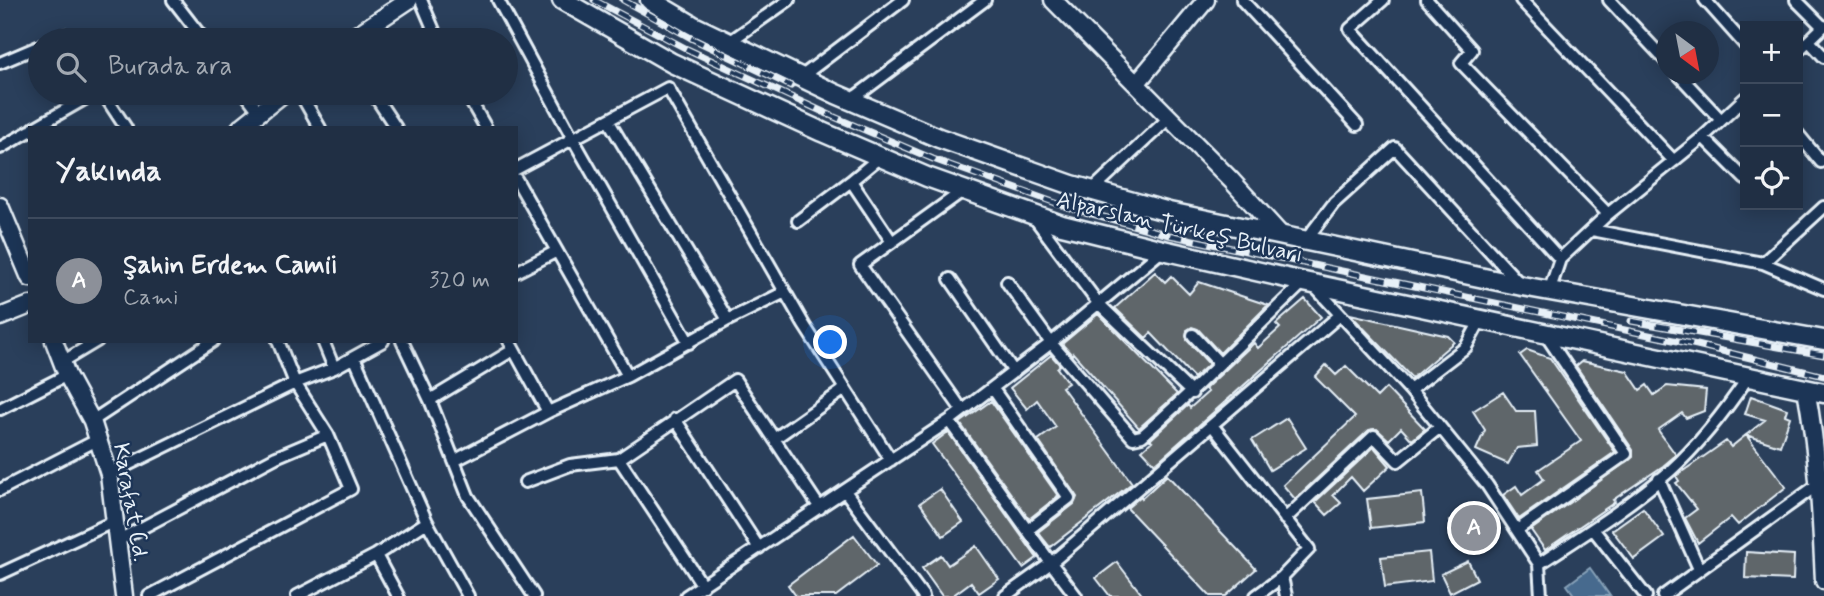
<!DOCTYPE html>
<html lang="tr">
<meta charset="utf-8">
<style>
body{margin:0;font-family:Mynerve,sans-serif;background:#2d3b4f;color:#f1f3f6}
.controls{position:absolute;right:21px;top:21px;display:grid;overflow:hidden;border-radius:0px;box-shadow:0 4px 18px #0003}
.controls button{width:63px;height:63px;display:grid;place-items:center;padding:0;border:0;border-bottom:2px solid #3d4a5d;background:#202f44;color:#f1f3f6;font:35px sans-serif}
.compass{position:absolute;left:1656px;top:21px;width:63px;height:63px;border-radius:50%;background:#202f44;box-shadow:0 4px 18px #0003;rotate:148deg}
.you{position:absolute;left:831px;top:343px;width:24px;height:24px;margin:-18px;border:5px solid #fff;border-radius:50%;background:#1a73e8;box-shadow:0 0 0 10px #1a73e833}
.badge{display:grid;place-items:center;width:46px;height:46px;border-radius:50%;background:#8c9099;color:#fff;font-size:23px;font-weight:700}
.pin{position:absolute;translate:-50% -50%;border:4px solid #fff;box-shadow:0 2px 7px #0006}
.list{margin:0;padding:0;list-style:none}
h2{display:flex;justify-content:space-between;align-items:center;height:91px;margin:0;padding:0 28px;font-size:30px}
h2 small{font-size:23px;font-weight:400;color:#a2a9b2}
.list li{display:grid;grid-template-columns:46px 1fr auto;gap:21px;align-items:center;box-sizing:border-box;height:126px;padding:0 28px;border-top:2px solid #3d4a5d}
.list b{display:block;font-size:26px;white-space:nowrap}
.list p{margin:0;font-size:23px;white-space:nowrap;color:#a2a9b2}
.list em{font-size:23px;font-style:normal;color:#a2a9b2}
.icon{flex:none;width:38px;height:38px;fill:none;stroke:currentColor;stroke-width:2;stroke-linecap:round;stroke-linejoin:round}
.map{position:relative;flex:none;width:1824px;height:596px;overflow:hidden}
.search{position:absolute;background:#202f44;box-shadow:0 4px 18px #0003;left:28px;top:28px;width:490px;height:77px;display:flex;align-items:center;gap:18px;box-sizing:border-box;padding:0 24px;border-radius:38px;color:#a2a9b2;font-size:26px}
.panel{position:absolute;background:#202f44;box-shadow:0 4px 18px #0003;left:28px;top:126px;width:490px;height:217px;border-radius:0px}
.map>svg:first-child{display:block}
.water{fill:#466b8e;stroke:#87a1b8;stroke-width:2}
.building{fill:#5e666b;stroke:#e8f1f8;stroke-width:2}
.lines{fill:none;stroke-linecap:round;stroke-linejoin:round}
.street-casing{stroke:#e8f1f8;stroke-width:16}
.secondary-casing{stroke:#e8f1f8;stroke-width:21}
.primary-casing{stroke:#e8f1f8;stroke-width:23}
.street{stroke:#1d3557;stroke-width:10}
.secondary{stroke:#1d3557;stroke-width:16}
.primary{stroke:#1d3557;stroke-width:18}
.rail-casing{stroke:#e8f1f8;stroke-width:7}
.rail{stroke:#1d3557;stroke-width:4.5;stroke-dasharray:13;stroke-linecap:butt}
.labels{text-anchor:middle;stroke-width:5;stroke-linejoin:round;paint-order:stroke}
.street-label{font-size:23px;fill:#e8f1f8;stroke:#1d3557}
</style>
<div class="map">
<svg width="1824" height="596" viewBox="0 0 1824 596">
<rect width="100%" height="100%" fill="#2a3f5b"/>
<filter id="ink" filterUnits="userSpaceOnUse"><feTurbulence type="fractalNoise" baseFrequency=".0143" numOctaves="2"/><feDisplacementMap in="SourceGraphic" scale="14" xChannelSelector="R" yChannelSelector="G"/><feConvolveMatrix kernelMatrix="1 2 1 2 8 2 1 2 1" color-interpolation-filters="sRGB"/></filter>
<g filter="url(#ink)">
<!-- water -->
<path class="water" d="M1590,568L1610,596H1575L1567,585Z"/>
<!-- building -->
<path class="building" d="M1155,272L1165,282L1171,276L1189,294L1199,282L1268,305L1220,353L1198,329L1192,327L1187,330V340L1209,364L1194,378L1151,333L1146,338L1115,308Z
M1305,299L1321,317L1155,464L1142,450L1152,441L1150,440L1188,405L1190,408L1208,392L1205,389L1254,343L1258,348L1280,328L1276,324Z
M1098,314L1177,394L1139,428L1073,353L1072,355L1062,344Z
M1350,314L1448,336L1454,342L1412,378Z
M1527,350L1550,358L1615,452L1519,519L1503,495L1516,486L1522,495L1544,479L1538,470L1581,441L1520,355Z
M1051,355L1060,365L1057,368L1068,383L1062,387L1132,483L1050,547L1038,532L1074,504L1077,497L1038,440L1056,427L1037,400L1027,409L1010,388Z
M1582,361L1627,371L1640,390L1647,385L1654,395L1667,386L1706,390L1704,411L1686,418L1682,413L1658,430L1676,455L1663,466L1613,500L1615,502L1545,550L1531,530L1633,457V450L1576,366Z
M1326,365L1336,375L1346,366L1377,397L1386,388L1425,429L1412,440L1401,428L1389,440L1377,429L1369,430L1295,499L1283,485L1355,417L1315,377Z
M1503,392L1516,411H1535L1537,446L1517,448L1508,464L1476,450L1485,430L1473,411Z
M1751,396L1787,409L1785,415L1790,417L1780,446L1746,435L1765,420L1745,414Z
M991,401L1058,496L1029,519L960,423Z
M1287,418L1306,448L1270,470L1252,440Z
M948,432L1037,558L1023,568L932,444Z
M1746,435L1786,487L1738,525L1731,517L1698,543L1685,518L1697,509L1676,483L1679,481L1676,476L1726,441L1731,447Z
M1374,447L1390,466L1363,491L1351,477L1333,495L1341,503L1327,515L1315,502Z
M1167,475L1256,569L1226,596H1210L1127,508L1141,496L1142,498Z
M940,489L963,522L943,536L920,503Z
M1422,493L1425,522L1371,528L1367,499Z
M1475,504L1498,536L1473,553L1450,521Z
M1643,508L1664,537L1634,559L1612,530Z
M854,535L877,565L836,596H796L788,585Z
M976,546L999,579L979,593L971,582L952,596H942L922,568L941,555L948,565Z
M1429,552L1432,581L1385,587L1381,557Z
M1746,552L1794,555L1793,580L1745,578Z
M1468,561L1477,579L1450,593L1441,574Z
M1117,562L1143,596H1110L1096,578Z"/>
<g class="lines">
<defs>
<path id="street" d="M173,0L204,40
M421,0L438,40
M498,0L573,139L689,343
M1242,0L1357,125
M1383,0L1350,29L1560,259
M1427,0L1472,50L1461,63L1608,214
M1521,0L1674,161
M1609,0L1666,61
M1705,0L1745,45
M1796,0L1823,27
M54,40L66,35L70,40
M1809,41L1824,57
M729,42L789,0
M1798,51L1824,26
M0,63L40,46
M1678,74L1721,120
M801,77L903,0
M103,93L126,128
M245,93L260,113
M300,93L320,128
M373,93L396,128
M466,93L486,128
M851,100L985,0
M608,120L728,320
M34,128L95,93
M1798,134L1821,162
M1703,137L1745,179
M0,148L30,131
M880,157L851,181L892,242
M516,169L668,88L804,325L891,460
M516,179L628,376
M1091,191L1169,118
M1033,216L1098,303L1192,393
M798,221L851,181
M1592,230L1763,263L1824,289
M1305,241L1334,203L1395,148L1520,284
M1763,263L1824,207
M516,272L557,251
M950,279L1014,372
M1007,282L1051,343L1133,438L1142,436C1199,387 1250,333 1304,282
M1314,286L1410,390L1487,485L1539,564L1541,596
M1549,292L1560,259L1608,214L1703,137L1745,98
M1193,335L1219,363
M323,341L334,368
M402,341L430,400L468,496L534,596
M509,341L548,412
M354,357L427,522L468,596
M62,362L97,341
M993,389L1069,498L1029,529
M1410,390L1466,347L1481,319
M430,400L513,350
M0,409L67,375
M962,410L860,265L964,190
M675,419L759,548
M92,421L213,341
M949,421L1051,563L1340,315
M1212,425L1309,549L1282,577L1256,596
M774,439L845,389
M619,459L703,586
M454,461L548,412L628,376L728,320L785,292
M109,474L295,383L334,368L383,341
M1659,479L1699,569
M525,482L570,465L619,459L735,380L820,508
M0,490L99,439
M845,491L923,596
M1285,519L1374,436L1398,461L1440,427
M1593,529L1646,596
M1517,530L1626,454L1545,334
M117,541L276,457L328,435
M376,555L398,596
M1539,564C1583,535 1630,506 1670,471C1701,443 1726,410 1749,376
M0,574L115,521
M1282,577L1286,596
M149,596L351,489L328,435L295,383L278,341
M297,596L376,555L427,522
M686,596L949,421L1051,343L1163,250
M1005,596L1051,563L1076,596
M1663,596L1820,483"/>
<path id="secondary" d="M1053,0L1232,181L1281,235
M349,40L409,0
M1136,84L1206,0
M240,128L284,93
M0,206L30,278
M0,317L30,305
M54,341L67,375L92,421L109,474L124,596
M1806,389C1818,453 1821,516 1824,581"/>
<path id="primary" d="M562,0L672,63L822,132L927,177L1062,225L1163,250L1304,282L1824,393
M650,0L692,25L836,94L939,138L1072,185L1169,212L1522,286L1824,340"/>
</defs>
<!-- street casing -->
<use href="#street" class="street-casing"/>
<!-- secondary casing -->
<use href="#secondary" class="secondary-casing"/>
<!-- primary casing -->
<use href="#primary" class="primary-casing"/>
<!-- street -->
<use href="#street" class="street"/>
<!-- secondary -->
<use href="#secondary" class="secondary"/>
<!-- primary -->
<use href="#primary" class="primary"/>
<defs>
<path id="rail" d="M594,0L687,49L832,116L933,159L1067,207L1169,235L1697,345L1824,376
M623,0L691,38L791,86
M1631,321L1824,355"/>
</defs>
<!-- rail casing -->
<use href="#rail" class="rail-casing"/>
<!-- rail -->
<use href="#rail" class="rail"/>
</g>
</g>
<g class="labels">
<!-- street labels -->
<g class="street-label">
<text transform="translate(1180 226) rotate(13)" y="8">Alparslan Türkeş Bulvarı</text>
<text transform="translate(132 502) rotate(80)" y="8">Karafat Cd.</text>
</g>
</g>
</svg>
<div class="controls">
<button>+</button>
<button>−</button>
<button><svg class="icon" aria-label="locate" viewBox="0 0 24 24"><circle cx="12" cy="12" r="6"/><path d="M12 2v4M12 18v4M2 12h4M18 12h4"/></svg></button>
</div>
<svg class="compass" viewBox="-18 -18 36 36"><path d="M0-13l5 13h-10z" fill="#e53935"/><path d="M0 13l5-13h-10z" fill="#a2a9b2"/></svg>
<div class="you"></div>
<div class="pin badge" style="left:1474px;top:528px">A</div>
<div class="search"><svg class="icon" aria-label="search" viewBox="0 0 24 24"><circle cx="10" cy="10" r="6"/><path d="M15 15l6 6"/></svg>Burada ara</div>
<section class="panel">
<h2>Yakında<small></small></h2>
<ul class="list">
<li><span class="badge">A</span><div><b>Şahin Erdem Camii</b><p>Cami</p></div><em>320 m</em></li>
</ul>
</section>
</div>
